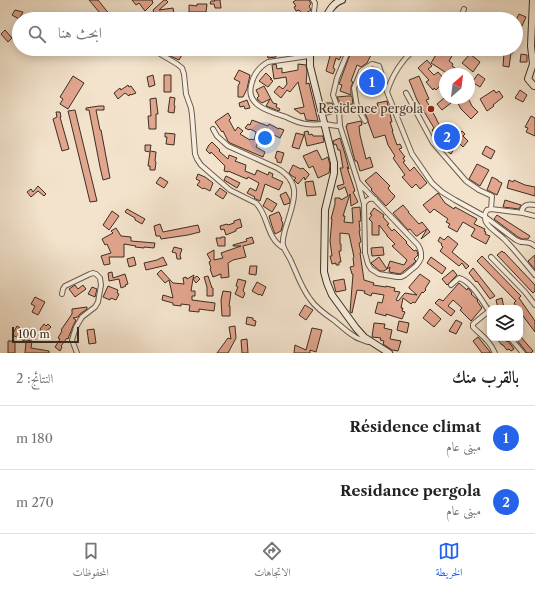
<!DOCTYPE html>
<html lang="ar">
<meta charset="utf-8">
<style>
body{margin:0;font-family:"Libre Caslon Text",Amiri,serif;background:#f6f6f6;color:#222;direction:rtl}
.controls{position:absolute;right:12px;bottom:12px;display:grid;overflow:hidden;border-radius:8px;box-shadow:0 2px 10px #0003}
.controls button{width:36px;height:36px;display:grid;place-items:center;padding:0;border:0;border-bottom:1px solid #e0e0e0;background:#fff;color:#222;font:20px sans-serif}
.compass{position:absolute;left:439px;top:68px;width:36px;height:36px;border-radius:50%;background:#fff;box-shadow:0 2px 10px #0003;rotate:28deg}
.scale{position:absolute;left:12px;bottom:10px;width:67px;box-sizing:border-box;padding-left:4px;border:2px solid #3c2f20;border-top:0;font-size:11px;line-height:14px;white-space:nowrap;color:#3c2f20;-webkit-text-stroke:3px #f7edde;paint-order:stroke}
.you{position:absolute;left:265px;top:138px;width:14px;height:14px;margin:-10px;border:3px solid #fff;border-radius:50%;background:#1a73e8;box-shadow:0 0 0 6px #1a73e833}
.badge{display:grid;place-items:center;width:26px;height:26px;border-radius:50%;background:#2563eb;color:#fff;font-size:13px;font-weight:700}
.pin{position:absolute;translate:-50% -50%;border:2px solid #fff;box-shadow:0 1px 4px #0006}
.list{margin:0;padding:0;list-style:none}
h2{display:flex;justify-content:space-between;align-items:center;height:52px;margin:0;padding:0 16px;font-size:17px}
h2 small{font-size:13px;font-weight:400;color:#767676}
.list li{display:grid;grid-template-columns:26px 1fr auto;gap:12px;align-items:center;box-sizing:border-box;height:64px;padding:0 16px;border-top:1px solid #e0e0e0}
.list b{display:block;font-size:15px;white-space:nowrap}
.list p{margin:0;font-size:13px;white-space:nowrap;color:#767676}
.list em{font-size:13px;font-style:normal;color:#767676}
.icon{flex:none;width:22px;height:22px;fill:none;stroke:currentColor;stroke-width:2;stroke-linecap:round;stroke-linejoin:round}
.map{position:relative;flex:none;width:535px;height:353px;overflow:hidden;direction:ltr}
.search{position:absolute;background:#fff;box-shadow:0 2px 10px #0003;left:12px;right:12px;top:12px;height:44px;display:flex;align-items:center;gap:10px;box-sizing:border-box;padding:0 14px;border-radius:22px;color:#767676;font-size:15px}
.sheet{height:180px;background:#fff}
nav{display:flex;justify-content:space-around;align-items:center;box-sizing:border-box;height:56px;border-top:1px solid #e0e0e0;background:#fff;font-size:11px;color:#767676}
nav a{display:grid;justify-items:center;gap:2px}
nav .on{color:#2563eb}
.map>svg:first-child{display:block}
.building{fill:#e2a58e;stroke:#3c2f20}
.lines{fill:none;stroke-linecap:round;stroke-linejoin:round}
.minor-casing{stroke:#6a5c4b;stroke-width:6}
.secondary-casing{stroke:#3c2f20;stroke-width:8}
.minor{stroke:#f7edde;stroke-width:4}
.secondary{stroke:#f7edde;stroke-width:6}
.poi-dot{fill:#8f2418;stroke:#f7edde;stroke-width:1.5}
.labels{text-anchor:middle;stroke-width:3;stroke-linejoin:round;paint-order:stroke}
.poi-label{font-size:12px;fill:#3c2f20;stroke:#f7edde;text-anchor:end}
</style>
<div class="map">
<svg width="535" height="353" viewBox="0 0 535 353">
<rect width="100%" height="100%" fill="#f3e3cc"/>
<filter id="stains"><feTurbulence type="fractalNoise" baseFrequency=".005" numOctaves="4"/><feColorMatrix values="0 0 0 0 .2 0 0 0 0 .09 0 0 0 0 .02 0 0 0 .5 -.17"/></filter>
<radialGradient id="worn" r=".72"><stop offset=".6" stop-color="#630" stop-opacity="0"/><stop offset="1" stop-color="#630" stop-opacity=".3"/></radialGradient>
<!-- building -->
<path class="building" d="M89,0H98L110,15L105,19Z
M132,0H152L153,3L145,11L139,3L136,5Z
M164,0H166L168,2L159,10L173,8L174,13H168L167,19H153L154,13L153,10Z
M214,0H220L221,8H215L214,4H210L211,1H215Z
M296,0H309L311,4L309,6L311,10L303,15L299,10L296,11L294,7L296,6L293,2Z
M197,4H207L206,12H189V5L197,6Z
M15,10L23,12L19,19L12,15Z
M519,14L526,17L522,26L516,23V20Z
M5,30L12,38L8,42L1,34Z
M174,49H176L183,53L179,60L170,56Z
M266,49H274L276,57L268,58Z
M327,49H345L339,60L336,58L333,68L335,69L333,74L326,71L330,56L325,52Z
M354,49H369L367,52L371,55L367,63L361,67L357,65L351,81L353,82L351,87V95L340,91L342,85L339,84L349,57Z
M446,49H456L449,61L453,64L452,66L464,74H448L431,63L437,53L442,56Z
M493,49H513V53H511L509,67L503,66L504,53L493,51Z
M470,54L480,62L473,72L462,63Z
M521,54L527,55V62H520Z
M427,60L432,66L428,69L434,75L438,72L445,80V81L436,90L434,88L433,90L426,82L429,80L418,68Z
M276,64L277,69L282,68V73L298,70V64L306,65L307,71L306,84L309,83L318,121L306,120L304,113L301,114L294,109L304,107L298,82L290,92L287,90L281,98L274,92L279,86L283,89L287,84L286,77L274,79L272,65Z
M373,68L376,69L379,79L380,87H375V90L367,91V88H363V82H370L368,71Z
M239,70L250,75L247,89L243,97H238V86L240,82L234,79Z
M266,73L272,79H270L273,81L268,87L259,81Z
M478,74L485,79L480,87L472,82Z
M153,75L155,85L149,87L147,77Z
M164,75H171V92H164Z
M73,76L84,83L68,109L60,104L63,99L60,97Z
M419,76L429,99L426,100L437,120V121L444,131L446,130L453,140L462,131L465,134L463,136L468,141L463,147L458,142L451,154L443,148H444L432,130L434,128L417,100L409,80Z
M128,85L129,87L131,86L136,93L131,95L130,94L129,96L125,93L118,99L114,93L120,88L121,90Z
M264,86L273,103L277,104L276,107L280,109L279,111L266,106L270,99L262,103L258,100L257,98L259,96L256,90Z
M494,90L496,93L499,91L503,97L493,105L494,106L487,111L480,99Z
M520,90L527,95L523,102L515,98Z
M348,96H352L353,104L341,105L337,97Z
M170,97L175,98L174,105L175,106L174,113L168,112Z
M156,98L158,114H156V129H149L148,116H151L150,99Z
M444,98H447L451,103L442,110L437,104Z
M455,98H468L472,106L478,112L471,119L461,109Z
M247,100L250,108L245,109L244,106L240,107L239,103Z
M387,101L392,122H390L393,131H392L397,145L400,144L402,148L399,149L405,157L403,158L405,161L403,162L410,171L414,167L427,183L420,189L416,184L412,188L402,177L405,175L393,158L395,156L388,145L385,135L374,138L368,122V120L364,111L378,107L377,103Z
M325,103H332L333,106H332V114L327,115Z
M99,106H104V110H96L100,130H101L110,178L103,180L100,167L89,110H86V108Z
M75,110L97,201L90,202L68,111Z
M56,112H60L61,117H60L69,149L62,151L53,119L57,117Z
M228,113L231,118L229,120L235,131L238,127L243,131L240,134L250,140L251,139L254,140L256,132L250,129L249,130L245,128L248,124L250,125L252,120L268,126L269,124L279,129V128L284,130L280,138L270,133L268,137L263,135L261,139L260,138L256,147L265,152L263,157L230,143L227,140V139L223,131L222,132L215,122Z
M531,116L535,118V136L526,132L528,128L525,127Z
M361,121L362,125L359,126L360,135L366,159L370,157L373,167L360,171L357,161H355L346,126H347V124Z
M308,131L309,135L312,134L313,136H323L324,142L307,146L304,132Z
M165,133L175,134L174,145L166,144L167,137H165Z
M296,133L304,135L299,149L292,147Z
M340,138L345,154L349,169L347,167L355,191L353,192L358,202L351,206L350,194L343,216H345L344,222L353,223L352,208L360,207L361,221H359L360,231H359L361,242L359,243L361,253H360L364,280L374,283L373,285L386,287V286L395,288L394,291L400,292L396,300L398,301L405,293L417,295L409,288V287L420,274L430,281L425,289L426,290L423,293L422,292L415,303L413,302L411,304L403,298L401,308H403L402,311L405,312L402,319L386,314V316L375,313L378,302L382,303L384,295L372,293L371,296L364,293L365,291L357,290L352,313L350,312L353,274H352L350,267L354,266L353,258L354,257L349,234L340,233V244H341V251H339L341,262H339V265H336V263L332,264L330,256H332L330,241L332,219H331L335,204V198H340L341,200L348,196L345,187L339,190L337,186L344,184L340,168H343L340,150H338L336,144L334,145L333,141Z
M212,142L220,150L219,151L228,159L229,155L237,158L235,161L246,165L245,171L255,175L257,170L268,175L269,172L273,174L272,177L283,182L279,190L265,184L260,201L254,198L255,197L247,193L250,188L256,191L259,183L248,177L247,179L228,171V172L224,171L225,166L211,152L210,154L206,150L208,147V146Z
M145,145H151L150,151L156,152L155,161L156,162L155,170H150V166H148L150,152L145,151Z
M486,146L495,151L491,159L482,154Z
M317,150L322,160L328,157L330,165L329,173L318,178L313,166L309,168L303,156Z
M277,151L284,153L281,163L277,162V159L275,158Z
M477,164L489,170L480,186L469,179Z
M293,165L301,169L303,168L309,174V175L305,180L304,177L298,184L294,180L296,178L292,176L289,173Z
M376,172L390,186L388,188L390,191L395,196L393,199L386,206L371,190L372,189L365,181Z
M198,174L205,177L213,183L210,191L204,188L203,189L197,185L200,181L196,179Z
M226,176L240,183L237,188L224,180Z
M160,177L168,182L164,188L156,183Z
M492,177L498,180V181L502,183L497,195L487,190Z
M509,180L513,182L514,180L516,181L525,185L535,187V196L507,188Z
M313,181L316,195L307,196L305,182Z
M38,186L46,194L44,196L38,191L31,197L27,192L31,189L33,192Z
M220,188L227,193L223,199L215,194Z
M286,192L290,200V203L284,205L280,195Z
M438,193L445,203L454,209L455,207L477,219L474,224L485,229L484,231L486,232L485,234L490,236L486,244L471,236L475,229L463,222L457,232L448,227L450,224L446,222L448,219L434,209L430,213L423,205Z
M267,198L277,204L272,212L263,206Z
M505,200L521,205L519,209L503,207Z
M403,205L409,212H408L419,224L422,222L430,232L421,239L427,229L417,236H416L410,229L408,230L393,213Z
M374,208L384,215L383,217L389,224L387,225L392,231L394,229L407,242L406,243L414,251L416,250L417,251L418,255L414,259L416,261L413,264L400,274L389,272L390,267L384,271H380L374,266L371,263L379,257L387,269L390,261L404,265L407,260L392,246L395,244L387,236V235L379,225V235H372V222L369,219L372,215L370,214Z
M127,209L145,219L142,224L135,220V218L125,212Z
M112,211L119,216L109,230L103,225Z
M278,212H279L282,219H281L283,224L281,231L275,234L272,226L269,216Z
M497,215L530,236L528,239H522L518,237L494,219Z
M240,219L242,227L236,229V231L226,235L224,229L221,230L220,226L227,224L228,225L234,223V221Z
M160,224L163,232L198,225L200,232L188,235L161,239L160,236H156L154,226Z
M116,228L121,236L131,237V241L155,243L154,248L144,247V248L135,247L136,246L124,244V257H109L110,264L104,265L101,256L111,253L107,244L105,245L102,239L113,233L111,231Z
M448,236L458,244L452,252L469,266L466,269L462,263L459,266L440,251L443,247L441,245L442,244L438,241L440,237L444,240Z
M221,237H225V246H218L216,238H221Z
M252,237L254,243L243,246L246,257L233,260L228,263L229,277L221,278V274L213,277L210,269L211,268L209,262L211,261L207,254L214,250V260L223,258L221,253L241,246H233V245L247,241L246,239Z
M174,247L182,249L180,255L181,259H177L176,253L172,252Z
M383,247L384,255L372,256L371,248Z
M502,251L504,253V252L535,285V291L533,293L497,255Z
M535,255V270L528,261Z
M482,256L521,296L519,298L535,321V332L520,312V308H517L514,303L516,301L477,261Z
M134,257L136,265L129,267L127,259Z
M163,257L167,265L146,270L144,263L157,260Z
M431,257L446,268L442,274L427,263Z
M250,266H257L256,275L249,274Z
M473,268L495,296L490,299L477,281L476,282L469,273Z
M161,270L173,283L184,284L183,278L186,277L187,279L194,275L193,279L197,276L200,279L196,283L193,279L191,291H195V296H192V300L215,303L214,311L199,309V312L189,311L190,305L181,304V306L173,305V303L162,300L163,295L173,298L169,280L165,283L157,274Z
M453,270L457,275L447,285L442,279Z
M112,272L113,278L125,274L128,284L125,285L126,286L121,288L119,279L109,281L108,273Z
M208,276L212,288H213V296H207V287L204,277Z
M238,279L246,281L243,291L245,293L243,298L235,294L238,287L236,286Z
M344,279L346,290L336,292L333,281Z
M257,282L266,287L262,296L260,294L259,295L252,291Z
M459,283L467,290L468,288L469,289L472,293L471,294L478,300L477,301L482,308L471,321L460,310L462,308L453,300L448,306L455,311L451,316L435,303L439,299L443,301Z
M75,285L78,289L83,285L86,289L75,297L69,289Z
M108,286L118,290L117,293L119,294L116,300L111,298L110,300L103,297Z
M92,287L97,289L95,297L88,294Z
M223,291L231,292L229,306H230V316H222L221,300Z
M35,297L45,302L38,315L32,312L35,306L31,304Z
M502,298L504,308H498L496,300Z
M305,305L313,310L306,320L299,315Z
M87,307V309L80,314L78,317L73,318L76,320L73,326L69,336L68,339L67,338L61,346L62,347L60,351L55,347L60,339L58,338L62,331L61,330L72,314V309Z
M430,309L441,319L434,327L423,318Z
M247,317L253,318V320L256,321L255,326L246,324Z
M456,320L462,323L456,334L449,331Z
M399,321L409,323L407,333L397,330Z
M374,323L385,324L384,328L392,330L390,339L401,341L398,351L392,350L383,344L384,341L380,340L381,338L372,337Z
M44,324L46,326L48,324L51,327L43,334L40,329Z
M17,326L23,330L19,338L12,335Z
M235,326L236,338L228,353H217L228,338L231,339L229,327Z
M312,328L322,330L316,352L310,350V353H294L295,345L297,346L306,350Z
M94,329L96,343L89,344L87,330Z
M478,337L491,353H482L473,341Z
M521,337L533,351L531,353H527L517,340Z
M496,338H504L507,342L508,341L514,349L511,351L509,349L507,350L503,345H502Z
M21,339L32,341L31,348L49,351V353H25L26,342Z
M247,339L248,353H242L241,340Z
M8,341H15V353H8Z"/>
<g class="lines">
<defs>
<path id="minor" d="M313,0L315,3L313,19
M460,19L464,9
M152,49L177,64L182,68L184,74L186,94L191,108L192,115L195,154L197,159L201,165L209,172L230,190L256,203C269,216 266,239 284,248
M309,56L268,62C259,67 253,75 251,86C246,106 271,112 286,117C292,120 299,123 306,124C312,125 319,124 325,124C330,125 335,126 340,126L358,182L364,204L365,253L368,264L371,269L379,274L397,277H401L405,275L416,266L419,262L421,258V253L420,249L418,245L358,182
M387,92C392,76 402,60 415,49
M406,93L433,143L466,181L479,190L492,196L491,209
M365,121L357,107L354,88L361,71L372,64L379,66L387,92L412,154L432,183L442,192L455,200L484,216L516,240C524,245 527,239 535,246
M340,126L339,111L333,95L337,78L349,49
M213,129L217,136L228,146L277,168C305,184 292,205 285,230C284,234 282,240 283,245C284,250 289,256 291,261C297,274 301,287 310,299C316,308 326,315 335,321C341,326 347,332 354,336C358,339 363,340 368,342
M364,204C367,199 369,198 375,199
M535,205C529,204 524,204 522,210L523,213L535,216
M523,213L491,209L487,210C484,214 484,217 486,222C489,228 499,234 504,239C515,250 525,263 535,275
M491,257L525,292L535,305
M451,285L459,278C471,281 482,301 489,311L473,324V327C483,337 489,340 495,353
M62,294L63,289L65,286L90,274L93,273L96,274L100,278L101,285L98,302L95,307L82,317L76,327L72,340L77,353
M510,338L523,353"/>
<path id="secondary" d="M533,0L531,46L533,64L528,79L534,86H535
M325,19C329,11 333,3 342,0
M310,49V66L334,163V173L325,210L324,272L327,283L332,295L356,328L364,337L389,353"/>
</defs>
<!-- minor casing -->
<use href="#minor" class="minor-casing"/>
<!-- secondary casing -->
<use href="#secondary" class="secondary-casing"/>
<!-- minor -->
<use href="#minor" class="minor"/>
<!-- secondary -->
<use href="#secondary" class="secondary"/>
</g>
<!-- markers -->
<circle class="poi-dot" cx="431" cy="109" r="4"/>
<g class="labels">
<!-- poi labels -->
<g class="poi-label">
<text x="423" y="113">Residence pergola</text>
</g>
</g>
<rect width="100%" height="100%" filter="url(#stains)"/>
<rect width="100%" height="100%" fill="url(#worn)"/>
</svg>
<div class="controls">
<button><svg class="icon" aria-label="layers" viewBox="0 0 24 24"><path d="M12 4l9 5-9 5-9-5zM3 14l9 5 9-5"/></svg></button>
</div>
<svg class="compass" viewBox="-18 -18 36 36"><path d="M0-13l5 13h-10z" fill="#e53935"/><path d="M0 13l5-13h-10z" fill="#767676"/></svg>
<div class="scale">100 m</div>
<div class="you"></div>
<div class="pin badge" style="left:372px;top:82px">1</div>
<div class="pin badge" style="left:447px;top:137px">2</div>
<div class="search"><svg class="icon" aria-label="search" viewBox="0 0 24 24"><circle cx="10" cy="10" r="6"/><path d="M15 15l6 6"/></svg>ابحث هنا</div>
</div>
<section class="sheet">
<h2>بالقرب منك<small>النتائج: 2</small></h2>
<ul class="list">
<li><span class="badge">1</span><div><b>Résidence climat</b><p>مبنى عام</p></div><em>180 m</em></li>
<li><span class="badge">2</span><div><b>Residance pergola</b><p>مبنى عام</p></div><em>270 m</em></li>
</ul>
</section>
<nav>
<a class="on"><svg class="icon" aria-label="map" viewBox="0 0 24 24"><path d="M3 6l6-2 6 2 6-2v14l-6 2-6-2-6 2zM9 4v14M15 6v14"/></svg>الخريطة</a>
<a><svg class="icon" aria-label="directions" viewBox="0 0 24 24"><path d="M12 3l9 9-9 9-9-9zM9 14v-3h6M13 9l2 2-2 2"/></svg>الاتجاهات</a>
<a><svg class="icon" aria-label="saved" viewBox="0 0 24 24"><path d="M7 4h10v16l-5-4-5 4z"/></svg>المحفوظات</a>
</nav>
